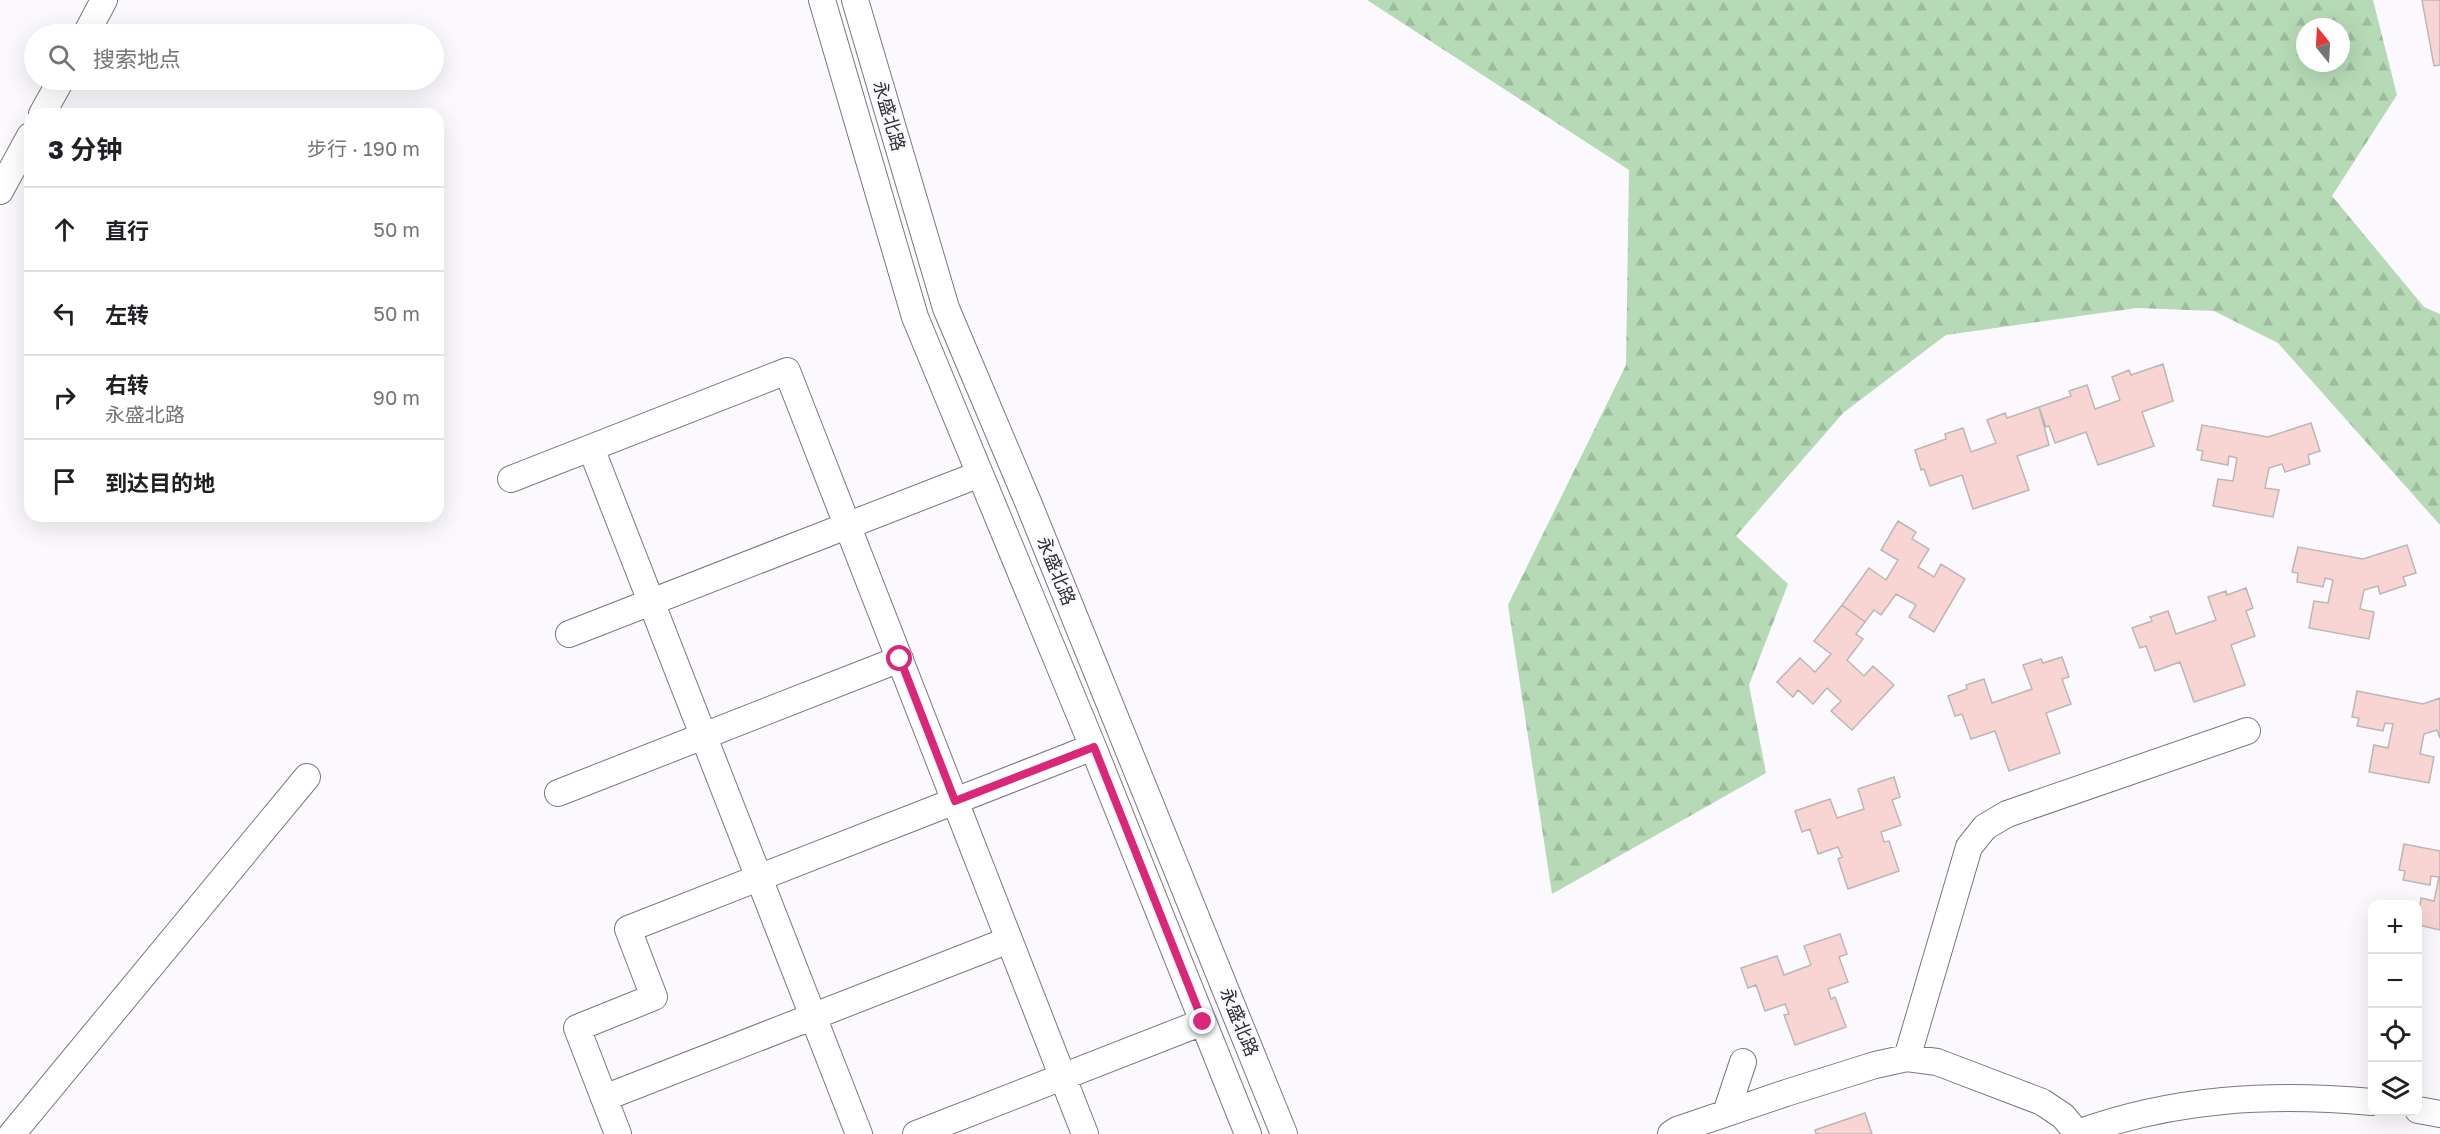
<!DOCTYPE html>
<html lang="zh">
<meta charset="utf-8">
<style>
body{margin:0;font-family:"Golos Text","Noto Sans SC",sans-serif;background:#f2f2f2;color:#202124}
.controls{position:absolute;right:18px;bottom:18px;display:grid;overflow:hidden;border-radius:12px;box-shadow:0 6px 24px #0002}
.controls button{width:54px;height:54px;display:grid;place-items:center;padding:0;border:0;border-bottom:2px solid #e0e0e0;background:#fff;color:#202124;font:30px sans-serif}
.compass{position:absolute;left:2296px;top:18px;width:54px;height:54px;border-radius:50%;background:#fff;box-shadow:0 6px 24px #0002;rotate:342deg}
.stop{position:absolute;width:18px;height:18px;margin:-14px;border:4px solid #db2777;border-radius:50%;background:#fff}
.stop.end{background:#db2777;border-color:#fff;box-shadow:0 2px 6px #0008}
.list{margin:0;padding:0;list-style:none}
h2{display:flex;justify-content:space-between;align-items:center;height:78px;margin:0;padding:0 24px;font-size:26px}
h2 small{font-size:20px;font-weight:400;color:#757577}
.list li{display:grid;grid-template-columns:39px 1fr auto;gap:18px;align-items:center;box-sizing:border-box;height:84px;padding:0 24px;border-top:2px solid #e0e0e0}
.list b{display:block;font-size:22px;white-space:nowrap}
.list p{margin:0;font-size:20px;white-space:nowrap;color:#757577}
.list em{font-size:20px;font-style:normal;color:#757577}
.icon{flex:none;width:33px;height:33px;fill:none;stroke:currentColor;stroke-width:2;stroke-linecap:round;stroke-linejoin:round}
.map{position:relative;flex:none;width:2440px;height:1134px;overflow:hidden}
.search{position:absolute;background:#fff;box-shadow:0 6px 24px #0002;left:24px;top:24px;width:420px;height:66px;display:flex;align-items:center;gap:15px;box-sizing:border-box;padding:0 21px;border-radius:33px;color:#757577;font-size:22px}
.panel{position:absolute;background:#fff;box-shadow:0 6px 24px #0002;left:24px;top:108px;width:420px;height:414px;border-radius:18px}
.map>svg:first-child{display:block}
.forest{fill:url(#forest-firs);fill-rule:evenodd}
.building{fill:#f8d5d2;stroke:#bcb6b6;stroke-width:1.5}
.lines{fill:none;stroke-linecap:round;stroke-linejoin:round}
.minor-casing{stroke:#7a787c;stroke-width:28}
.minor{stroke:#fff;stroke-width:26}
.route{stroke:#db2777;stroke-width:8}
.labels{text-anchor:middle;stroke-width:5;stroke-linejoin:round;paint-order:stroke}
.street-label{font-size:18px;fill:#2d2c2e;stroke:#fcf9fe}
</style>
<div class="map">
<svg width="2440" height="1134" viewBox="0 0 2440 1134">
<defs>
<pattern id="forest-firs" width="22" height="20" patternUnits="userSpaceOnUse" patternTransform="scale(1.5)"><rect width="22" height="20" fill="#b6dab6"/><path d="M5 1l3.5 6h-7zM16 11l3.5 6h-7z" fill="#9dbb9d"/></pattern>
</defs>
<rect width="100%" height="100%" fill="#fcf9fe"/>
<!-- forest -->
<path class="forest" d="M1367,0H2373L2397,95L2332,196L2424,307L2440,314V525L2278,343L2214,311L2137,308L1946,335L1843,413L1736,536L1788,584L1749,685L1766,773L1552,894L1508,605L1626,365L1629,170ZM2305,27H2341V63H2305Z"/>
<!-- building -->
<path class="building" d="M2422,0H2440V65L2434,66Z
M2163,364L2173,401L2142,412L2154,446L2098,465L2086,432L2055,443L2049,426L2046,427L2039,407L2071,396L2069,391L2087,385L2095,409L2120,400L2112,377L2129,370L2131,375Z
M2039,407L2049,445L2017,456L2029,490L1973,509L1962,475L1930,486L1924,469L1921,470L1915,450L1946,439L1945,434L1963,428L1971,452L1996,443L1987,420L2005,413L2007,418Z
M2311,423L2320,451L2308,455L2310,464L2285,472L2282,464L2269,468L2265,488L2279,490L2273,517L2213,506L2218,479L2233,481L2237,458L2229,456L2228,465L2201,460L2203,451L2197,450L2202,425L2268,437Z
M1898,521L1916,532L1912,539L1929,549L1918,567L1934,577L1941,564L1965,579L1934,632L1909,617L1916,605L1896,594L1881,615L1874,610L1865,622L1842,605L1869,568L1886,580L1898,560L1881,550Z
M2407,545L2416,573L2403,577L2406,585L2380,594L2378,586L2364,590L2360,609L2374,612L2369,639L2309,628L2314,601L2328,603L2333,580L2325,578L2323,587L2297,582L2298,573L2292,572L2298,547L2363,559Z
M2246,588L2253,608L2246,611L2255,636L2231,645L2245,685L2194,702L2180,662L2155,671L2146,646L2140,648L2132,628L2152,621L2150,617L2168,611L2176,634L2216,620L2208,597L2226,591L2227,595Z
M1842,605L1865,622L1856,634L1863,639L1847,660L1864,676L1873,666L1894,685L1852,730L1831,711L1841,701L1827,688L1813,704L1798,690L1793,697L1777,682L1800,658L1815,672L1831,654L1814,641Z
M2062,657L2069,677L2062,679L2071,704L2046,713L2060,753L2009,771L1995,731L1971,739L1962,714L1955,716L1948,696L1967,689L1966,685L1984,679L1992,703L2032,689L2023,665L2041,659L2043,663Z
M2357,691L2423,704L2440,698V738L2437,730L2424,734L2420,754L2434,757L2429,783L2369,772L2374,745L2388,748L2393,724L2385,723L2383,731L2357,726L2359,718L2352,717Z
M1894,777L1900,797L1892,800L1901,825L1881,832L1884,842L1889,841L1899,871L1848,889L1838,859L1842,857L1838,847L1818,854L1810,829L1802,832L1795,811L1830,799L1837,818L1864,809L1858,789Z
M2404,844L2440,851V930L2418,925L2421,898L2434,901L2439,877L2431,876L2430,885L2403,880L2405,871L2399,870Z
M1840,934L1847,954L1839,957L1848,982L1828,989L1831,999L1835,997L1846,1027L1795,1045L1784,1015L1789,1014L1785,1004L1765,1011L1756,985L1748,988L1741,968L1777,956L1784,975L1811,965L1804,946Z
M1865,1113L1872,1134H1816L1815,1130Z"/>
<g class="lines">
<defs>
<path id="minor" d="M822,0L915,317L1093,747L1248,1134
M855,0L946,308L1028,502L1284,1134
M86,34L104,0
M42,114L61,80
M0,191L30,136
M591,448L859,1134
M511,479L787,371L1085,1134
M569,634L980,474
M558,793L900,659
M1907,1058L1969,847L1985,827L2007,814L2247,731
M604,1098L1009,940
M2418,1110L2440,1114
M1726,1113L1743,1062
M2078,1133C2174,1098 2271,1093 2372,1102
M12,1134L307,777
M618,1134L577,1028L654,997L628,929L1093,747
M916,1134L1203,1022
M1671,1134L1677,1130L1786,1093L1875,1065L1907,1058L1937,1062L2042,1102L2063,1116L2078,1134"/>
</defs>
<!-- minor casing -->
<use href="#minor" class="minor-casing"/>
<!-- minor -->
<use href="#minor" class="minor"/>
</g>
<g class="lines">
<!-- route -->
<path class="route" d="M900,659L955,801L1094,747L1203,1022"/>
</g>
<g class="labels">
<!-- street labels -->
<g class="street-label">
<text transform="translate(889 116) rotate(74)" y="6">永盛北路</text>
<text transform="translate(1056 571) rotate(68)" y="6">永盛北路</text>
<text transform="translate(1239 1022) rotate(68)" y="6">永盛北路</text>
</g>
</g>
</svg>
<div class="controls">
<button>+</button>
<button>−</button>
<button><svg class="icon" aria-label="locate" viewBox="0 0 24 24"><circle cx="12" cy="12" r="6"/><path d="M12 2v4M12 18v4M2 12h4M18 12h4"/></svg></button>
<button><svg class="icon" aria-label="layers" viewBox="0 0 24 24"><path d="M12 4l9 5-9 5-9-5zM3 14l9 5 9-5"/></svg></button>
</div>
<svg class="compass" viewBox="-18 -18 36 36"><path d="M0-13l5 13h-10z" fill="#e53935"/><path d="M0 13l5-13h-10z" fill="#757577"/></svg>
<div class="stop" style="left:900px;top:659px"></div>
<div class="stop end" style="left:1203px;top:1022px"></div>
<div class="search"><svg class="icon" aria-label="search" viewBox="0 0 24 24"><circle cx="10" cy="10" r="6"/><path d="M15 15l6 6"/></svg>搜索地点</div>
<section class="panel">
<h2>3 分钟<small>步行 · 190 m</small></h2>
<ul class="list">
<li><svg class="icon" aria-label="ahead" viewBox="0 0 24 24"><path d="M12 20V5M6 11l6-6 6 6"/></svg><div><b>直行</b></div><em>50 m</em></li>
<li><svg class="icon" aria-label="left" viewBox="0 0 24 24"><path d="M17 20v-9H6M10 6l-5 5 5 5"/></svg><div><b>左转</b></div><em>50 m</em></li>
<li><svg class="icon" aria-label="right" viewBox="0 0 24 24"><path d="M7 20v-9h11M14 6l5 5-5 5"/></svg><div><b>右转</b><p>永盛北路</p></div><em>90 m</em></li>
<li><svg class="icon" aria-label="arrive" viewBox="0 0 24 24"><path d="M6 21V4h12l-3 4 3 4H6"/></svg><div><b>到达目的地</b></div></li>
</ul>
</section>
</div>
